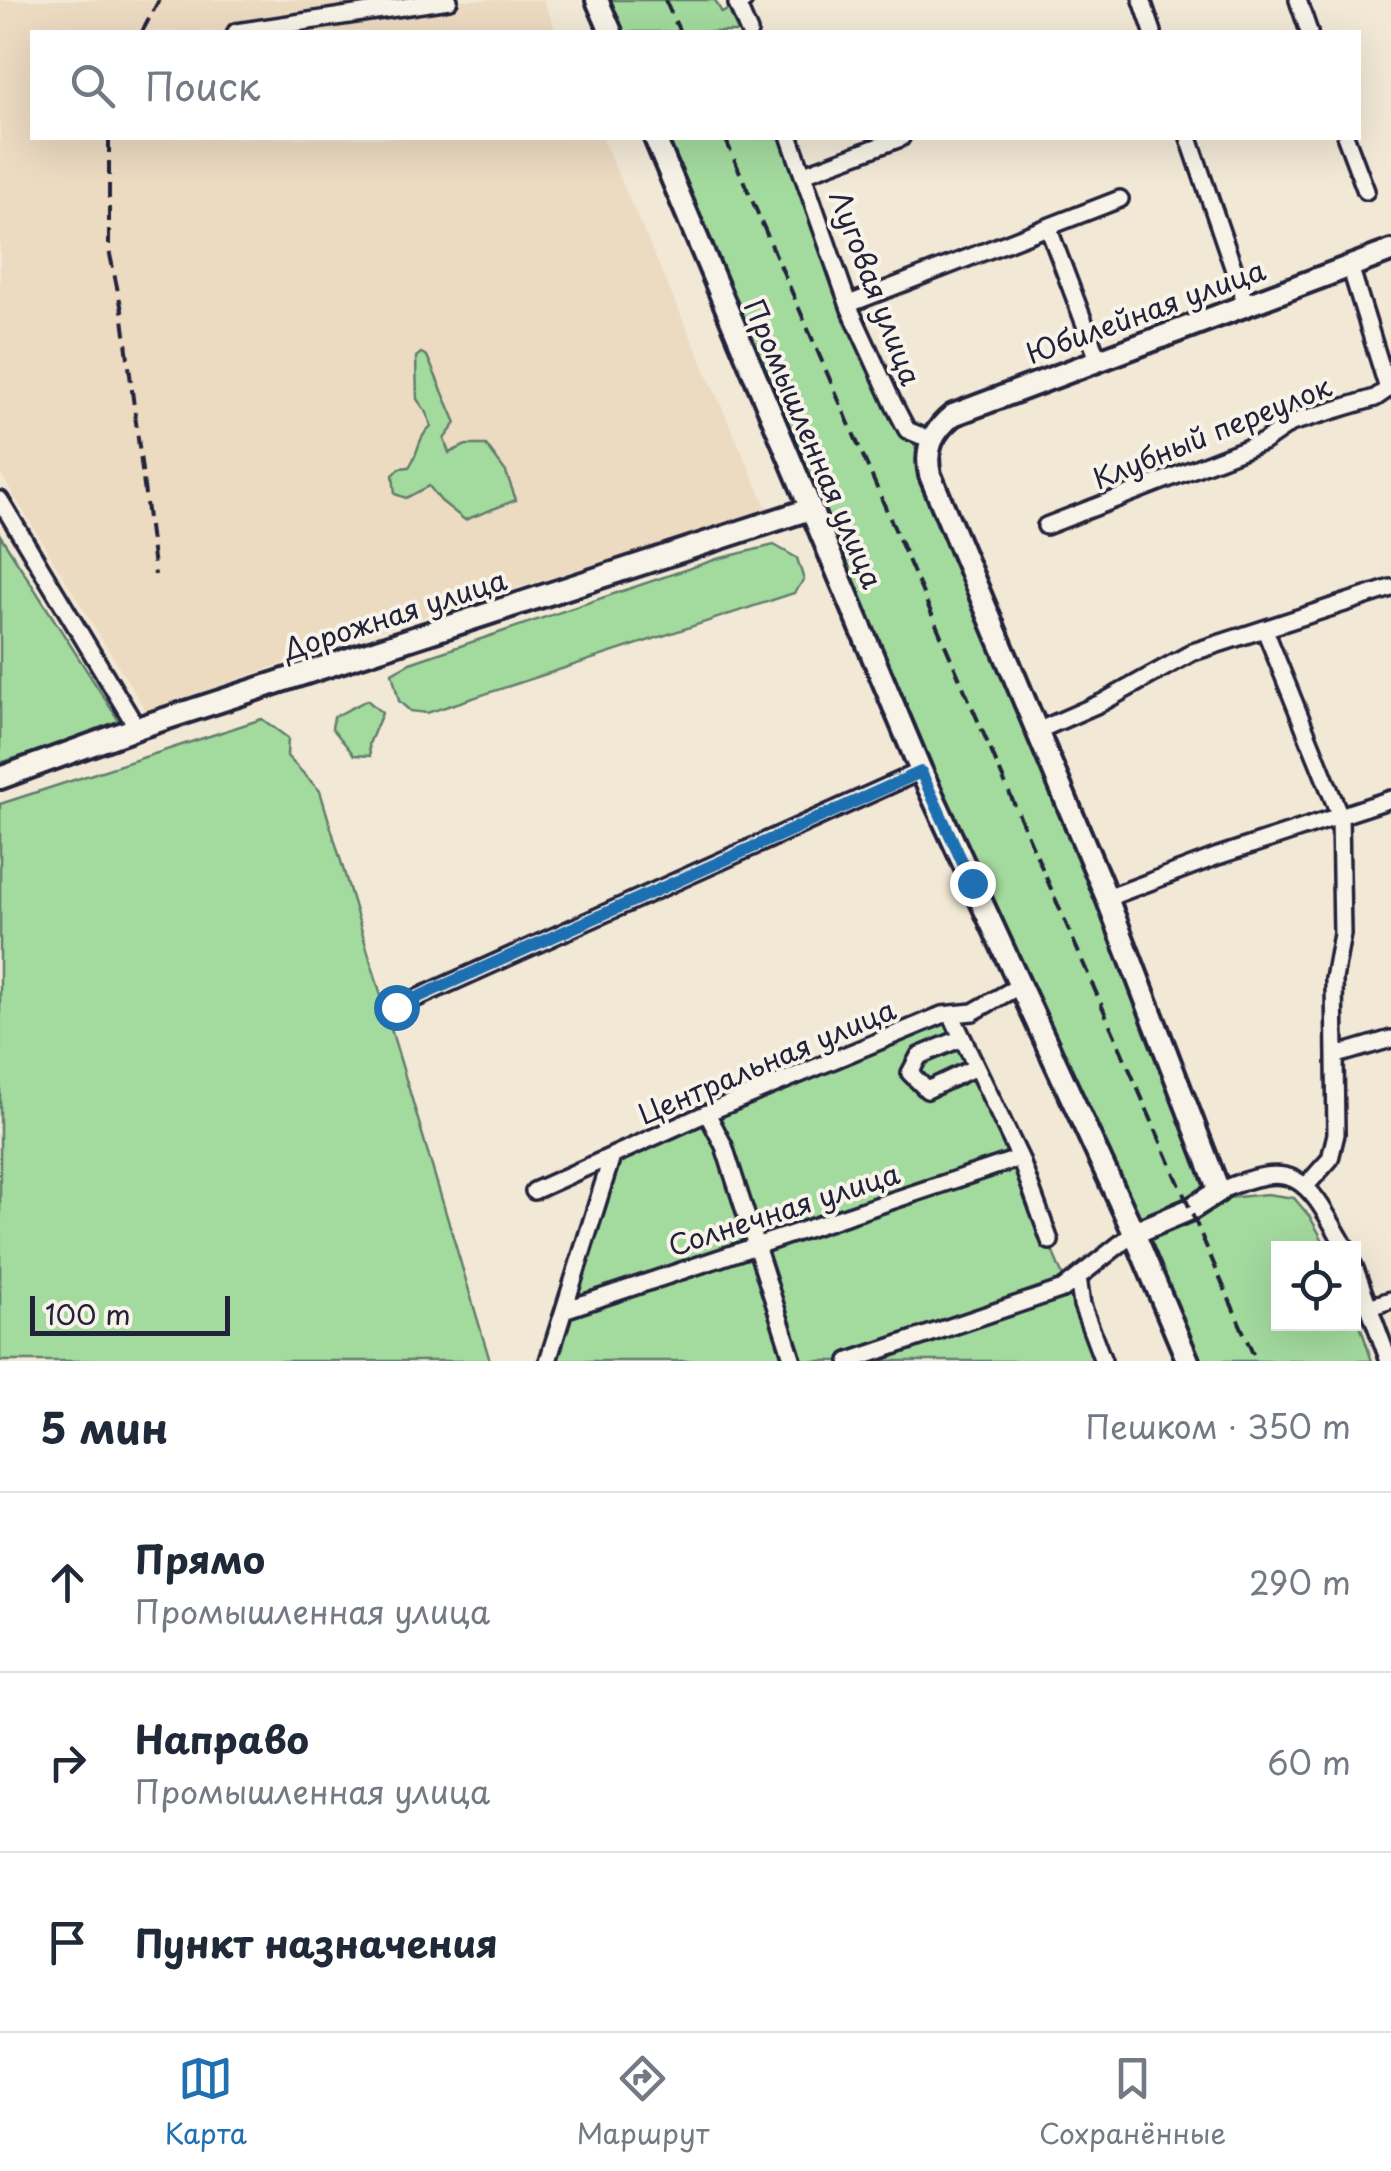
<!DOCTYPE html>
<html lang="ru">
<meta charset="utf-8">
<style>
body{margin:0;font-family:"Playpen Sans",sans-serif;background:#f2f2f3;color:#1f2937}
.controls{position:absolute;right:30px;bottom:30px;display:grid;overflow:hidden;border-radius:0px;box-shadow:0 10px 40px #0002}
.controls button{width:90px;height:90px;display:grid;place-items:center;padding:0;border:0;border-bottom:2px solid #e0e1e3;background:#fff;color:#1f2937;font:50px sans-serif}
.scale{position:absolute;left:30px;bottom:25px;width:200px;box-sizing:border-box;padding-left:10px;border:5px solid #22223b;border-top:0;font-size:28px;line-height:35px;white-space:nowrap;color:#22223b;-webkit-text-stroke:8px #f7f3e8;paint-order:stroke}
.stop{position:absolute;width:30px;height:30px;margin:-22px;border:8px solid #1f6fb2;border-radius:50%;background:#fff}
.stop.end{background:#1f6fb2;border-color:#fff;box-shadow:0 2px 10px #0008}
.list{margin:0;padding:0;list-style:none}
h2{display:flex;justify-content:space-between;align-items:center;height:130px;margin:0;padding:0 40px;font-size:42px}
h2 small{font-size:32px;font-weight:400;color:#747a83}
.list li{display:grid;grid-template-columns:65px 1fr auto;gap:30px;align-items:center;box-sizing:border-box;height:180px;padding:0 40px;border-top:2px solid #e0e1e3}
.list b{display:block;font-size:38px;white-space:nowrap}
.list p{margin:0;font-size:32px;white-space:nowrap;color:#747a83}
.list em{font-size:32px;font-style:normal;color:#747a83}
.icon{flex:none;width:55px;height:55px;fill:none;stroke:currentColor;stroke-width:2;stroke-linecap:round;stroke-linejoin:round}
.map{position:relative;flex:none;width:1391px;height:1361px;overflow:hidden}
.search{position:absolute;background:#fff;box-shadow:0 10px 40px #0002;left:30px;right:30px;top:30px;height:110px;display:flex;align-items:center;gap:25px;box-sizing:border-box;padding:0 35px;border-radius:0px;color:#747a83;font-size:38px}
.sheet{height:670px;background:#fff}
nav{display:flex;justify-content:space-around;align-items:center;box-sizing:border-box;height:140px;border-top:2px solid #e0e1e3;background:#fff;font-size:28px;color:#747a83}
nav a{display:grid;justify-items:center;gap:5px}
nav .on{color:#1f6fb2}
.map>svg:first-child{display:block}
.built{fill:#ecdac1}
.green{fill:#a3da9e;stroke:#627e6c;stroke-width:2.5}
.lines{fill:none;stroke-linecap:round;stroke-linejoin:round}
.minor-casing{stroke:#22223b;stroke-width:22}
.tertiary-casing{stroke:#22223b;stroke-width:28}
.minor{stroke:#f7f3e8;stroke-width:15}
.tertiary{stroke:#f7f3e8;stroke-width:20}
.rail{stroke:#22223b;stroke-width:4;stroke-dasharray:15 8;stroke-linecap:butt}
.route{stroke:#1f6fb2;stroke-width:12}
.labels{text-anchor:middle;stroke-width:8;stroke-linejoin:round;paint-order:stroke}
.street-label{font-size:28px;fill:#22223b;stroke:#f7f3e8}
</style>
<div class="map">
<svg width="1391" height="1361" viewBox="0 0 1391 1361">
<rect width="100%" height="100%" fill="#f2e8d6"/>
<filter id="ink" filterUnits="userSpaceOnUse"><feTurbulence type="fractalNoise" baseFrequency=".01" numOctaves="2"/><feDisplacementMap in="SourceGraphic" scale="20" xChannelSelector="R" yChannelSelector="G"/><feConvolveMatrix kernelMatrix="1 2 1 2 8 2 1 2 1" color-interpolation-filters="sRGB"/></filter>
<g filter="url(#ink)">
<!-- built -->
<path class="built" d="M0,0H543L557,32H32V138H602L768,511L376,631L146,711L0,473Z"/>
<!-- green -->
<path class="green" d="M603,0H715L722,13L732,7L742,32H617Z
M661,138H784L913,437L922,475L1106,915L1211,1189L1137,1225L858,612Z
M421,353L427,356L456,423L444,439L449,453L466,445H486L506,472L516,500L465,520L441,501L429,486L406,498L395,494L393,475L400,468L409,467C419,454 417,438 431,426L427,413L417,399L416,357Z
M0,535L121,724L0,763Z
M774,545L797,558L804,580L794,593L427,713L410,711L399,701L392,673L410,663L717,559Z
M367,700L382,713L369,744L370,756L354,755L332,728L334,717Z
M262,719L288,738L287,756L320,791L490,1361H0V804Z
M955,1016L1098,1361H550L614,1161Z
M1267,1194L1294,1198L1310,1217L1327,1248H1278V1324H1354V1307L1372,1361H1196L1142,1237L1228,1198Z"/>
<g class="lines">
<defs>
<path id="minor" d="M744,0L737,4L749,32
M1142,0L1153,32
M1298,0L1309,32
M236,32L449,0
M790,138L850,309L894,405L907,430L931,440
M1189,138L1246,305
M1346,138L1366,191
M804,174L901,138
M1048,227L1098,359
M849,304L1120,199
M0,500L137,728
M1046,526L1263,442L1291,423L1375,398L1388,389L1350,266
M1265,630L1340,816L1342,934L1334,979L1336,1134L1330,1159L1305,1187
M1037,731L1103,702L1193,652L1391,588
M1107,898L1218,856L1391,799
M397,1007L921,771
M951,1014L1020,1158L1050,1241
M962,1038L919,1056L910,1073L927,1090L976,1067
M1337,1055L1391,1039
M707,1113L724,1146L793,1361
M534,1191L716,1109L942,1015L973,1012L1019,986
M1219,1191C1299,1156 1307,1181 1346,1248
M1354,1266L1389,1361
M1078,1277L1082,1305L1103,1361
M1369,1307L1391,1300
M564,1310L1020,1158
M548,1361L612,1156
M849,1361L1063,1289L1134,1233"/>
<path id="tertiary" d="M597,0L611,32
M655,138L921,771L1134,1233L1188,1361
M0,778L137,728L810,509
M1134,1233L1191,1209L1219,1191L1107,898L930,475C924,449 933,431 953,415L1391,251"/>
</defs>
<!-- minor casing -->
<use href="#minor" class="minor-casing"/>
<!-- tertiary casing -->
<use href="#tertiary" class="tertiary-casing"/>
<!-- minor -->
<use href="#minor" class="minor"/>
<!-- tertiary -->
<use href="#tertiary" class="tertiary"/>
<!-- rail -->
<path class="rail" d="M665,0L680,32
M142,32L159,0
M109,138V250L122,310L155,575
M725,138L1256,1361"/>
</g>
</g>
<g class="lines" filter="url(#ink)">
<!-- route -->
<path class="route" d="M396,1007L921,772L972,883"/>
</g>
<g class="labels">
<!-- street labels -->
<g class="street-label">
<text transform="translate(875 288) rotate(69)" y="10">Луговая улица</text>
<text transform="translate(1146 312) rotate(-20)" y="10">Юбилейная улица</text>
<text transform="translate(1212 433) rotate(-22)" y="10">Клубный переулок</text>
<text transform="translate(813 444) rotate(67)" y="10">Промышленная улица</text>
<text transform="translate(395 615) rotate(-18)" y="10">Дорожная улица</text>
<text transform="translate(767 1062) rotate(-23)" y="10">Центральная улица</text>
<text transform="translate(784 1210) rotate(-18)" y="10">Солнечная улица</text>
</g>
</g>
</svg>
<div class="controls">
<button><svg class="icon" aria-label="locate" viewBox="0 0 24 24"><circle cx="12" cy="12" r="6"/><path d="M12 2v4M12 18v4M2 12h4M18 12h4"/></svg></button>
</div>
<div class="scale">100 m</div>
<div class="stop" style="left:396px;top:1007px"></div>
<div class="stop end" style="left:972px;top:883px"></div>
<div class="search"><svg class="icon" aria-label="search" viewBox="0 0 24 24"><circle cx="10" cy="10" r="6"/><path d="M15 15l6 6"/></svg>Поиск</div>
</div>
<section class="sheet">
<h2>5 мин<small>Пешком · 350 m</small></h2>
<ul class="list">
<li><svg class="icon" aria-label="ahead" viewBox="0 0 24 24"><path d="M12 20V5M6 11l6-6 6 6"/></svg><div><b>Прямо</b><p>Промышленная улица</p></div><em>290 m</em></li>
<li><svg class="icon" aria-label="right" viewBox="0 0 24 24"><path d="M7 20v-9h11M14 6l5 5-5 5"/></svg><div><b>Направо</b><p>Промышленная улица</p></div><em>60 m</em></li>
<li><svg class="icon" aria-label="arrive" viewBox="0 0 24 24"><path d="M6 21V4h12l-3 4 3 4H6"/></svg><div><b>Пункт назначения</b></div></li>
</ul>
</section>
<nav>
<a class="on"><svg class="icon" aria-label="map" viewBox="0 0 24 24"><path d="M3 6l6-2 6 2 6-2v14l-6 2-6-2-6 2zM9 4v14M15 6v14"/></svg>Карта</a>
<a><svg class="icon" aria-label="directions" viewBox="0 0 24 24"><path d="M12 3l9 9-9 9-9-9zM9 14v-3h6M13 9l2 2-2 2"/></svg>Маршрут</a>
<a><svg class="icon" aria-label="saved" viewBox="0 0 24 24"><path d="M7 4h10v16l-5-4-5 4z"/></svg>Сохранённые</a>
</nav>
